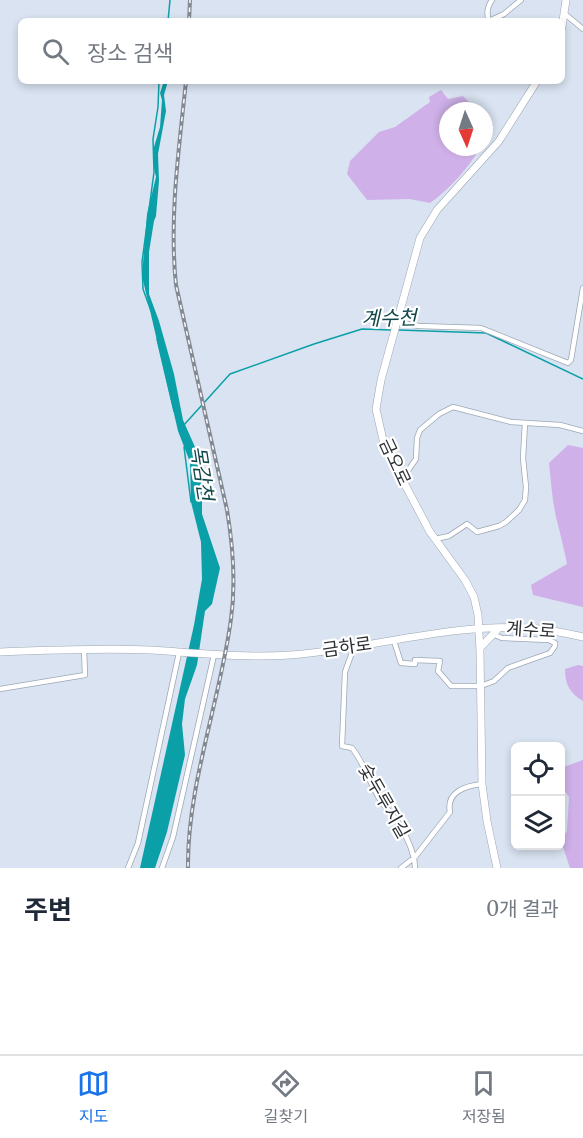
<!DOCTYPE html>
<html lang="ko">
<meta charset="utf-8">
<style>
body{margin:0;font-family:Merriweather,"Noto Sans KR",serif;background:#f6f6f7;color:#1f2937}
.controls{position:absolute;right:18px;bottom:18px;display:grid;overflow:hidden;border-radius:9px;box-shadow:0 3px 9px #0003}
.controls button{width:54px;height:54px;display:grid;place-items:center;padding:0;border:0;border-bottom:2px solid #e0e1e3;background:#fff;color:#1f2937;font:30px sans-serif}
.compass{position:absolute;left:439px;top:102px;width:54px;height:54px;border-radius:50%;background:#fff;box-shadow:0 3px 9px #0003;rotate:177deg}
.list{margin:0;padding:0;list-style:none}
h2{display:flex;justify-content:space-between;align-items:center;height:78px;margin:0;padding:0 24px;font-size:26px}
h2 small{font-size:20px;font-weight:400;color:#747a83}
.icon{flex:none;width:33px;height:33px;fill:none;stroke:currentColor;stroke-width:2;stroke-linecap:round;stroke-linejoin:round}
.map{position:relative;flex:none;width:583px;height:868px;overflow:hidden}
.search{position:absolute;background:#fff;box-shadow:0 3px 9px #0003;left:18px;right:18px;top:18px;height:66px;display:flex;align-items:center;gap:15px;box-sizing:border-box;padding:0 21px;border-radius:9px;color:#747a83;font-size:22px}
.sheet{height:186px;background:#fff}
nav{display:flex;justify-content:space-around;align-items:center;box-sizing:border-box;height:84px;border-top:2px solid #e0e1e3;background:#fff;font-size:16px;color:#747a83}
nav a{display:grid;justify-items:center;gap:3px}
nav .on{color:#1a73e8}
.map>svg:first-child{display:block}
.green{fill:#cfb0e8}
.water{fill:#0ba0a8}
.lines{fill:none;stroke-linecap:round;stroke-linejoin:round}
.stream{stroke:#0ba0a8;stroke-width:1.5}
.street-casing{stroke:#9da7b4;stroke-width:6}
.secondary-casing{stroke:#9da7b4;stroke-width:8}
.street{stroke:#fff;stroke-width:4.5}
.secondary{stroke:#fff;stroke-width:7}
.rail-casing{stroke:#838a94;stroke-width:4}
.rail{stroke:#fff;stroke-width:1.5;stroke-dasharray:4.5;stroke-linecap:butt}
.labels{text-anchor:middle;stroke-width:4.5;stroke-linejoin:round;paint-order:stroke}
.street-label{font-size:18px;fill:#2d3136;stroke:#fff}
.water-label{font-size:20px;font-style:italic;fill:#0f464a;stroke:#fff}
</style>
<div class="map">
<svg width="583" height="868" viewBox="0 0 583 868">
<rect width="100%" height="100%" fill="#d9e3f1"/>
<!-- green -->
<path class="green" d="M441,90L448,99L463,96L478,111H448V147H481C467,169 451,188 430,203L410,199L367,200L347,174L350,161L379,132L395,127L430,102L429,97Z
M568,445L583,448V607L533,595L531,585L567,564C564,548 560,533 556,517C552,499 551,481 549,463Z
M578,665L583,666V701C570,693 565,685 565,669Z
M583,760V868H570L561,841L567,831L569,797L561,786V768Z"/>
<!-- water -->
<path class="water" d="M164,81H168L164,95L166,111L158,154L159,181L156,216L154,221L149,252V294L159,321L174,374L183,420L195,447L202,488V514L220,568L212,604L205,611L197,665L185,699L182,724L185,755L167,832L155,868H140L194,625L202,579L201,542L191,502L190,462L178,431L142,276L147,214L156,177L154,168V147L160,127L162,100L160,93Z"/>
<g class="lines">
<!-- stream -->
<path class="stream" d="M168,21L170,0
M151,311L143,289L142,262L154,172L153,139L158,107L159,81
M399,330L486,333L583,379
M157,339L174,411
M183,426L230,374L314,344L362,329L391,330
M184,447L191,502"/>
<defs>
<path id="street" d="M565,14L583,29
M489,21L504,14L521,0
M489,21C486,13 487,7 492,0
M397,322L419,326L481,328L568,363L571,360L583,288
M402,479L416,459L417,438L420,430L439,414L453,407L511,422L560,425L583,431
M435,539L449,536L467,524L477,532L499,526L506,522L519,510L525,500L526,487L523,458L525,423
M394,641L401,663L415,664V660L440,661L438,671L451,686H481L494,681L508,668L550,653L555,646V643L549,640L502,638L492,634
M354,647L345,672L342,746L352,748C364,763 369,781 379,798C382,804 386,808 391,813C402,826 415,851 415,868
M0,689L85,675L84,649
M128,868L138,843L179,653
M162,868L173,837L214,655
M401,868L415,857L450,812C446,792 465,786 482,784"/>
<path id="secondary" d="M562,27L566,0
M480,648L499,628
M0,652C50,650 100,648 150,650C197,653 243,658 290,655C369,649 451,623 529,628C548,629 565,633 583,637
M497,868L487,821L482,784L480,651L478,615L474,597L465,580L430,532L402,479L383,440L376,409L381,380L420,238L437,210L499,141L537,81"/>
</defs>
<!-- street casing -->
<use href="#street" class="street-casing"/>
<!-- secondary casing -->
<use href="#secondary" class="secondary-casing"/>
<!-- street -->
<use href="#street" class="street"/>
<!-- secondary -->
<use href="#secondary" class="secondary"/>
<defs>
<path id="rail" d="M189,21L190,0
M186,81C179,149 169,217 176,285L227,510C233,546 236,583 231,619C220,701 187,786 188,868"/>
</defs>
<!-- rail casing -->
<use href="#rail" class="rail-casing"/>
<!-- rail -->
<use href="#rail" class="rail"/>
</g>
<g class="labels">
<!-- street labels -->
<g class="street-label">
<text transform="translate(395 462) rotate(65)" y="6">금오로</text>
<text transform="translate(531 630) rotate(4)" y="6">계수로</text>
<text transform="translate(347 647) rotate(-8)" y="6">금하로</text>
<text transform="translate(384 801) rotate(60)" y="6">숯두루지길</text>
</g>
<!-- water labels -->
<g class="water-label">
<text transform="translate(389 318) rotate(-1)" y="7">계수천</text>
<text transform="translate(202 473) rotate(81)" y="7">목감천</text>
</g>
</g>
</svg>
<div class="controls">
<button><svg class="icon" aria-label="locate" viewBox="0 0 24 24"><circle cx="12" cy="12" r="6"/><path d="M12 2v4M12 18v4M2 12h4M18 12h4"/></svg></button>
<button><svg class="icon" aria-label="layers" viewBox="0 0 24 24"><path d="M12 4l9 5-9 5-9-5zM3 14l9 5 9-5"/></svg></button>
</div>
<svg class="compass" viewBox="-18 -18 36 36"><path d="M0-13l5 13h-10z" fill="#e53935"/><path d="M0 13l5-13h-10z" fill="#747a83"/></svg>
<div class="search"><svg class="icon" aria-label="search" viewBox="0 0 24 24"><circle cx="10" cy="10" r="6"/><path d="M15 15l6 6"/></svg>장소 검색</div>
</div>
<section class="sheet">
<h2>주변<small>0개 결과</small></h2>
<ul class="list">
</ul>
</section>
<nav>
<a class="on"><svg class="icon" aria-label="map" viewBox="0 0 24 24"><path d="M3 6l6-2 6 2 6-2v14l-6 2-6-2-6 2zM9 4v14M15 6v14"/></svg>지도</a>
<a><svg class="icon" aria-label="directions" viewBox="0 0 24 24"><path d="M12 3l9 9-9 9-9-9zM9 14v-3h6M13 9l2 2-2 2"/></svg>길찾기</a>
<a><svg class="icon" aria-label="saved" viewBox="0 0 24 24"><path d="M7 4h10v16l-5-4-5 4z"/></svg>저장됨</a>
</nav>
